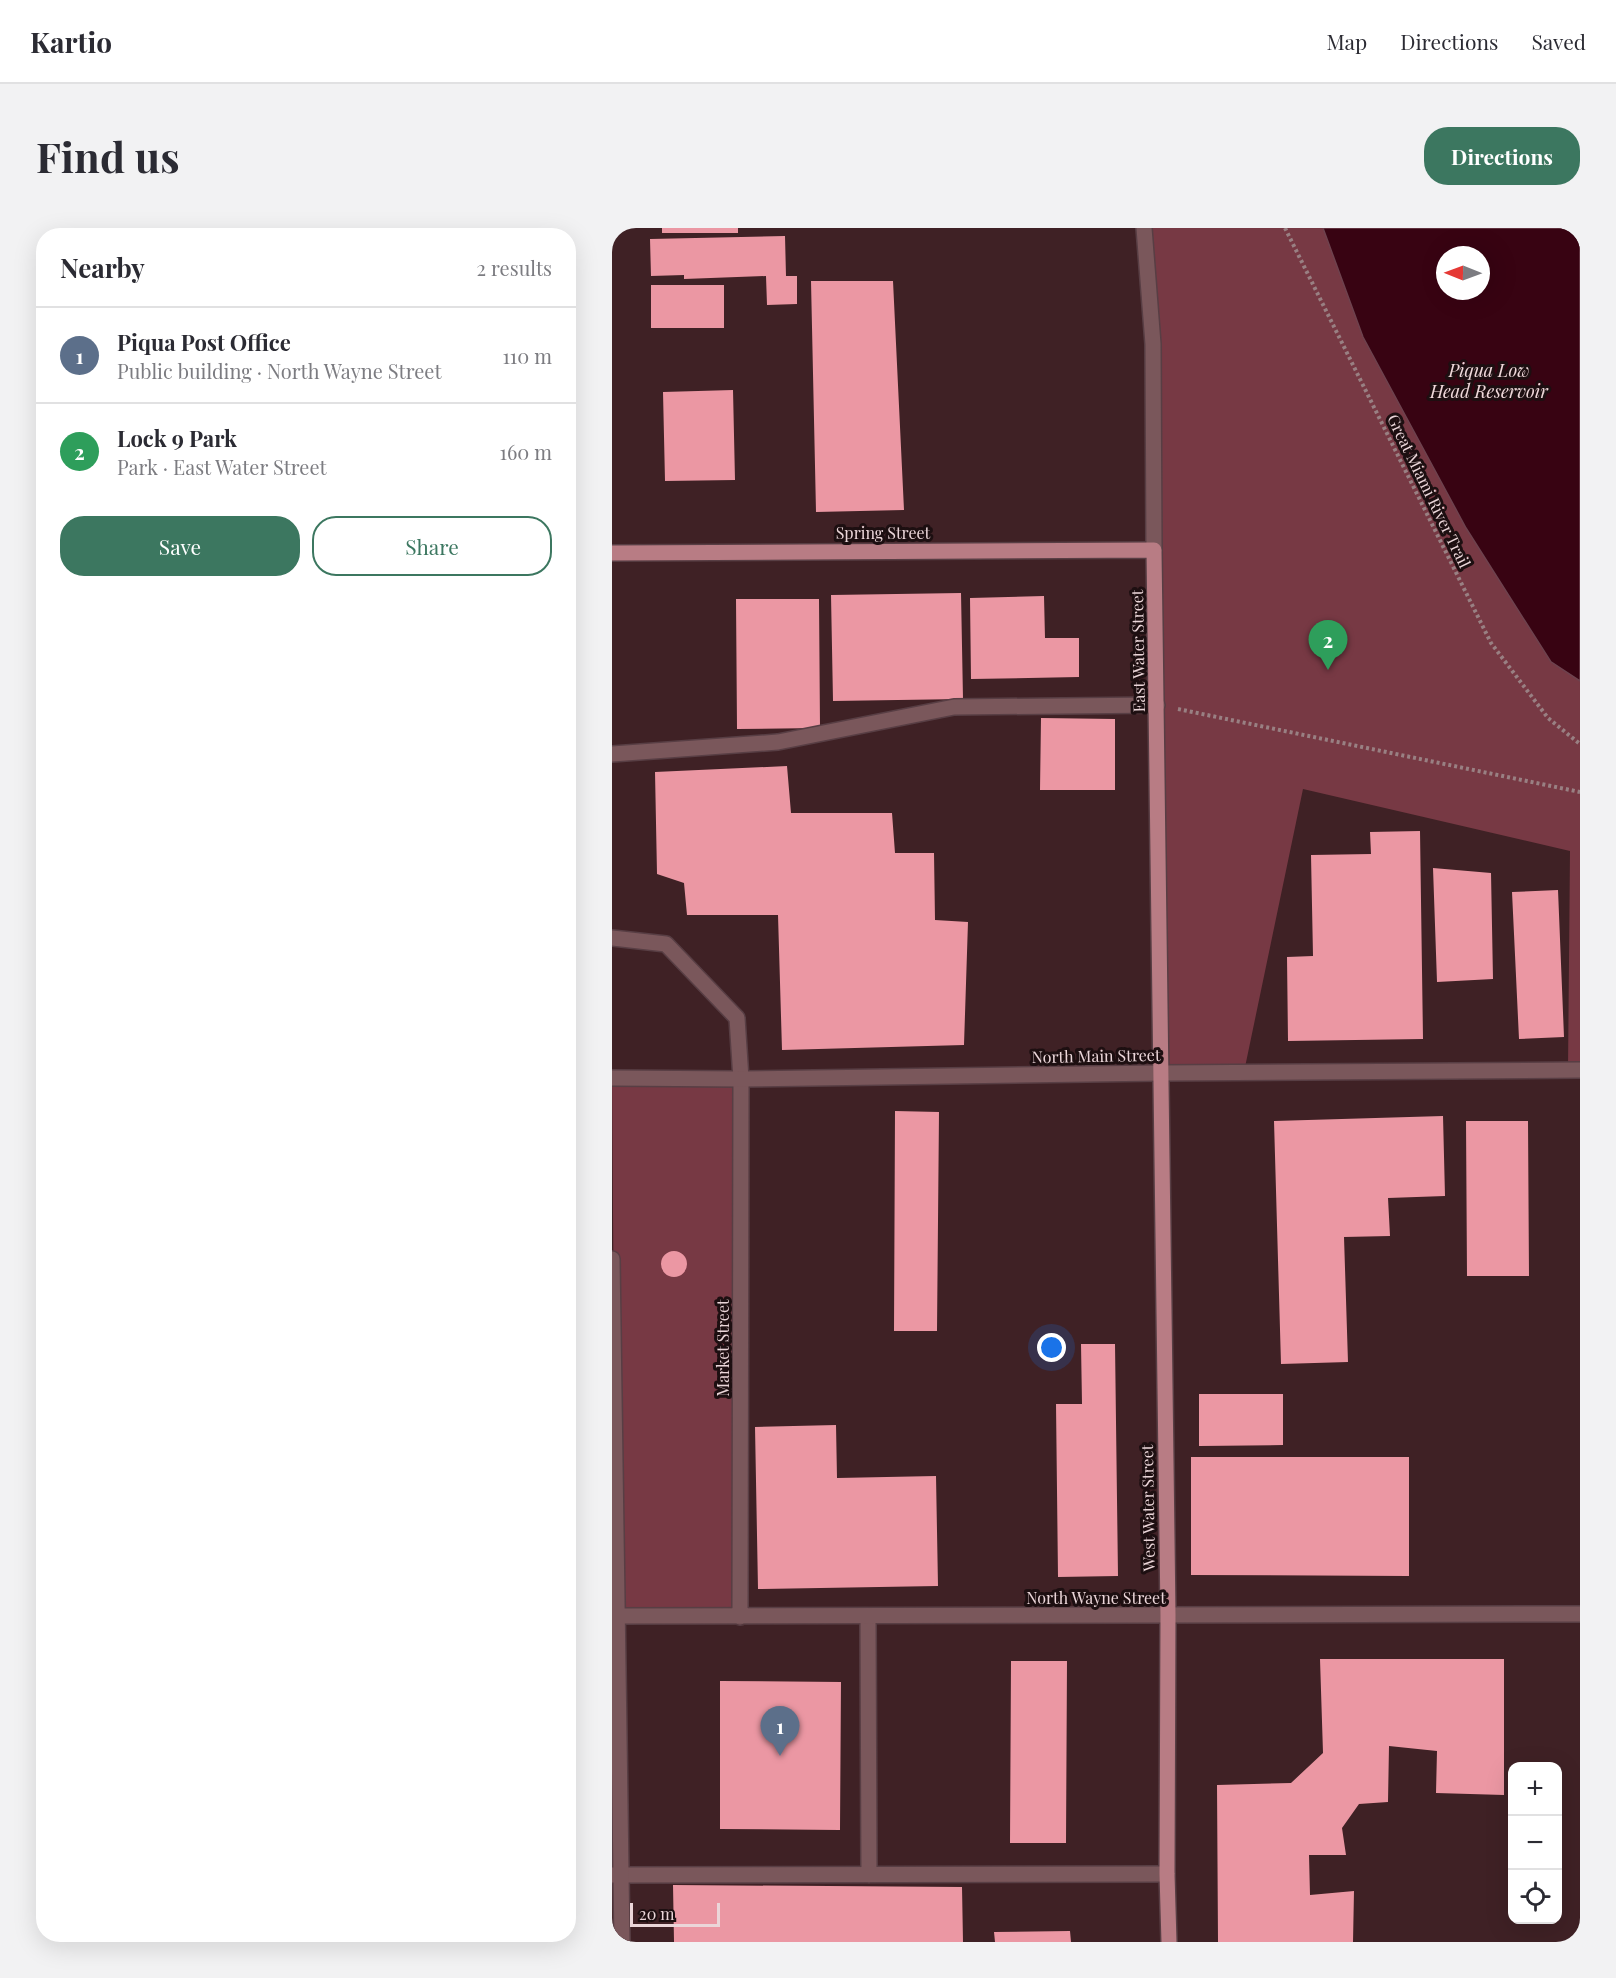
<!DOCTYPE html>
<meta charset="utf-8">
<style>
body{margin:0;font-family:"Playfair Display",serif;background:#f2f2f3;color:#2b2b33}
.controls{position:absolute;right:18px;bottom:18px;display:grid;overflow:hidden;border-radius:12px;box-shadow:0 6px 24px #0002}
.controls button{width:54px;height:54px;display:grid;place-items:center;padding:0;border:0;border-bottom:2px solid #e1e1e2;background:#fff;color:#2b2b33;font:30px sans-serif}
.compass{position:absolute;left:824px;top:18px;width:54px;height:54px;border-radius:50%;background:#fff;box-shadow:0 6px 24px #0002;rotate:271deg}
.scale{position:absolute;left:18px;bottom:15px;width:90px;box-sizing:border-box;padding-left:6px;border:3px solid #ebd6d9;border-top:0;font-size:16px;line-height:21px;white-space:nowrap;color:#ebd6d9;-webkit-text-stroke:4px #1d0f11;paint-order:stroke}
.you{position:absolute;left:440px;top:1120px;width:21px;height:21px;margin:-15px;border:4px solid #fff;border-radius:50%;background:#1a73e8;box-shadow:0 0 0 9px #1a73e833}
.badge{display:grid;place-items:center;width:39px;height:39px;border-radius:50%;background:#3c7760;color:#fff;font-size:20px;font-weight:700}
.pin{position:absolute;translate:-50% -50px;filter:drop-shadow(0 2px 3px #0008)}
.pin::after{content:'';position:absolute;top:32px;width:21px;height:18px;background:inherit;clip-path:polygon(0 0,100% 0,50% 100%)}
.list{margin:0;padding:0;list-style:none}
h2{display:flex;justify-content:space-between;align-items:center;height:78px;margin:0;padding:0 24px;font-size:26px}
h2 small{font-size:20px;font-weight:400;color:#7c7c81}
.list li{display:grid;grid-template-columns:39px 1fr auto;gap:18px;align-items:center;box-sizing:border-box;height:96px;padding:0 24px;border-top:2px solid #e1e1e2}
.list b{display:block;font-size:22px;white-space:nowrap}
.list p{margin:0;font-size:20px;white-space:nowrap;color:#7c7c81}
.list em{font-size:20px;font-style:normal;color:#7c7c81}
.actions{display:flex;gap:12px;padding:18px 24px}
.actions a{flex:1;padding:14px 0;border:2px solid #3c7760;border-radius:24px;text-align:center;font-size:21px;color:#3c7760}
.actions .main{background:#3c7760;color:#fff}
.icon{flex:none;width:33px;height:33px;fill:none;stroke:currentColor;stroke-width:2;stroke-linecap:round;stroke-linejoin:round}
.map{position:relative;flex:none;width:968px;height:1714px;overflow:hidden;border-radius:24px}
header{display:flex;align-items:center;gap:36px;box-sizing:border-box;height:84px;padding:0 30px;background:#fff;border-bottom:2px solid #e1e1e2}
header strong{font-size:28px}
nav{display:flex;gap:33px;margin-inline-start:auto;font-size:21px}
.intro{display:flex;align-items:center;justify-content:space-between;box-sizing:border-box;height:144px;padding:0 36px}
h1{margin:0;font-size:42px}
.button{padding:15px 27px;border-radius:24px;background:#3c7760;color:#fff;font-size:21px;font-weight:700}
main{display:flex;gap:36px;padding:0 36px}
aside{flex:1;background:#fff;border-radius:24px;box-shadow:0 6px 24px #0002}
.map>svg:first-child{display:block}
.green{fill:#773944}
.water{fill:#380312;stroke:#6e424e;stroke-width:1.5;fill-rule:evenodd}
.building{fill:#eb97a3}
.lines{fill:none;stroke-linecap:round;stroke-linejoin:round}
.service-casing{stroke:#583e44;stroke-width:18}
.minor-casing{stroke:#583e44;stroke-width:18}
.tertiary-casing{stroke:#583e44;stroke-width:18}
.secondary-casing{stroke:#583e44;stroke-width:18}
.primary-casing{stroke:#583e44;stroke-width:18}
.path{stroke:#998083;stroke-width:4;stroke-dasharray:3 3;stroke-linecap:butt}
.service{stroke:#7a575b;stroke-width:15}
.minor{stroke:#7a575b;stroke-width:15}
.tertiary{stroke:#7a575b;stroke-width:15}
.secondary{stroke:#7a575b;stroke-width:15}
.primary{stroke:#b87c84;stroke-width:15}
.labels{text-anchor:middle;stroke-width:6;stroke-linejoin:round;paint-order:stroke}
.street-label{font-size:16px;fill:#ebd6d9;stroke:#1d0f11}
.water-label{font-size:18px;font-style:italic;fill:#efd8da;stroke:#1d0f11}
</style>
<header>
<strong>Kartio</strong>
<nav><a>Map</a><a>Directions</a><a>Saved</a></nav>
</header>
<div class="intro"><h1>Find us</h1><a class="button">Directions</a></div>
<main>
<aside>
<h2>Nearby<small>2 results</small></h2>
<ul class="list">
<li><span class="badge" style="background:#5c6f8a">1</span><div><b>Piqua Post Office</b><p>Public building · North Wayne Street</p></div><em>110 m</em></li>
<li><span class="badge" style="background:#2e9e5b">2</span><div><b>Lock 9 Park</b><p>Park · East Water Street</p></div><em>160 m</em></li>
</ul>
<div class="actions"><a class="main">Save</a><a>Share</a></div>
</aside>
<div class="map">
<svg width="968" height="1714" viewBox="0 0 968 1714">
<rect width="100%" height="100%" fill="#3f2125"/>
<!-- green -->
<path class="green" d="M532,0H711L751,109L854,300L939,434L968,453V842H956L958,623L691,561L632,844L548,845Z
M0,850L129,851L128,1389L4,1388Z"/>
<!-- water -->
<path class="water" d="M711,0H968V453L939,434L854,300L751,109ZM833,27H869V63H833Z"/>
<!-- building -->
<path class="building" d="M50,0H126V5H50Z
M173,8L174,48H185V76L155,77L154,48L72,51V47L39,48L38,11Z
M199,53H281L292,282L204,284Z
M39,57H112V100H39Z
M121,162L123,252L53,253L51,164Z
M349,365L351,471L221,473L219,367Z
M432,368L433,410H467V449L359,451L358,370Z
M124,371H207L208,500L125,501Z
M429,490L503,491V562H428Z
M175,538L179,585H280L283,625H322L323,692L356,694L352,817L170,822L166,687H75L72,655L45,646L43,544Z
M808,603L811,811L676,813L675,729L701,728L699,627L759,626L758,604Z
M821,640L879,645L881,751L825,754Z
M946,662L952,809L907,811L900,664Z
M283,883L327,884L325,1103H282Z
M831,888L833,968L776,970L778,1008L732,1009L736,1134L669,1136L662,893Z
M854,893H916L917,1048H855Z
M49 1036a13 13 0 1 1 26 0a13 13 0 1 1-26 0Z
M469,1116H503L506,1348L446,1349L444,1176H470Z
M587,1166H671V1217L587,1218Z
M224,1197L225,1250L324,1248L326,1358L146,1361L143,1199Z
M579,1229H797V1348L579,1347Z
M708,1431H892V1567L824,1565L825,1523L777,1518L776,1574L747,1576L730,1600L734,1627H697L698,1667L742,1663L741,1714H606L605,1557L679,1555L711,1525Z
M399,1433H455L454,1615H398Z
M108,1453L229,1454L228,1602L108,1601Z
M61,1657L350,1659L351,1714H62Z
M458,1703L459,1714H383L382,1704Z"/>
<g class="lines">
<defs>
<path id="service" d="M0,526L166,514L342,479L545,477
M0,710L54,716L125,790L129,851
M256,1388L257,1647
M0,1647L555,1646"/>
<path id="minor" d="M532,0L541,116L542,322
M0,1031L10,1714
M0,1388L968,1386
M128,1389L129,851"/>
<path id="tertiary" d="M0,850L129,851L548,845"/>
<path id="secondary" d="M548,845L968,842"/>
<path id="primary" d="M0,325L542,322L556,1387L555,1646L557,1714"/>
</defs>
<!-- service casing -->
<use href="#service" class="service-casing"/>
<!-- minor casing -->
<use href="#minor" class="minor-casing"/>
<!-- tertiary casing -->
<use href="#tertiary" class="tertiary-casing"/>
<!-- secondary casing -->
<use href="#secondary" class="secondary-casing"/>
<!-- primary casing -->
<use href="#primary" class="primary-casing"/>
<!-- path -->
<path class="path" d="M673,0L879,415L936,490L968,516
M566,481L968,564"/>
<!-- service -->
<use href="#service" class="service"/>
<!-- minor -->
<use href="#minor" class="minor"/>
<!-- tertiary -->
<use href="#tertiary" class="tertiary"/>
<!-- secondary -->
<use href="#secondary" class="secondary"/>
<!-- primary -->
<use href="#primary" class="primary"/>
</g>
<g class="labels">
<!-- street labels -->
<g class="street-label">
<text transform="translate(817 263) rotate(64)" y="6">Great Miami River Trail</text>
<text x="271" y="311">Spring Street</text>
<text transform="translate(526 423) rotate(-91)" y="6">East Water Street</text>
<text transform="translate(484 828) rotate(-1)" y="6">North Main Street</text>
<text transform="translate(111 1120) rotate(-90)" y="6">Market Street</text>
<text transform="translate(536 1280) rotate(-91)" y="6">West Water Street</text>
<text x="484" y="1376">North Wayne Street</text>
</g>
<!-- water labels -->
<g class="water-label">
<text x="877" y="149">Piqua Low<tspan x="877" dy="21">Head Reservoir</tspan></text>
</g>
</g>
</svg>
<div class="controls">
<button>+</button>
<button>−</button>
<button><svg class="icon" aria-label="locate" viewBox="0 0 24 24"><circle cx="12" cy="12" r="6"/><path d="M12 2v4M12 18v4M2 12h4M18 12h4"/></svg></button>
</div>
<svg class="compass" viewBox="-18 -18 36 36"><path d="M0-13l5 13h-10z" fill="#e53935"/><path d="M0 13l5-13h-10z" fill="#7c7c81"/></svg>
<div class="scale">20 m</div>
<div class="you"></div>
<div class="pin badge" style="left:168px;top:1528px;background:#5c6f8a">1</div>
<div class="pin badge" style="left:716px;top:442px;background:#2e9e5b">2</div>
</div>
</main>
